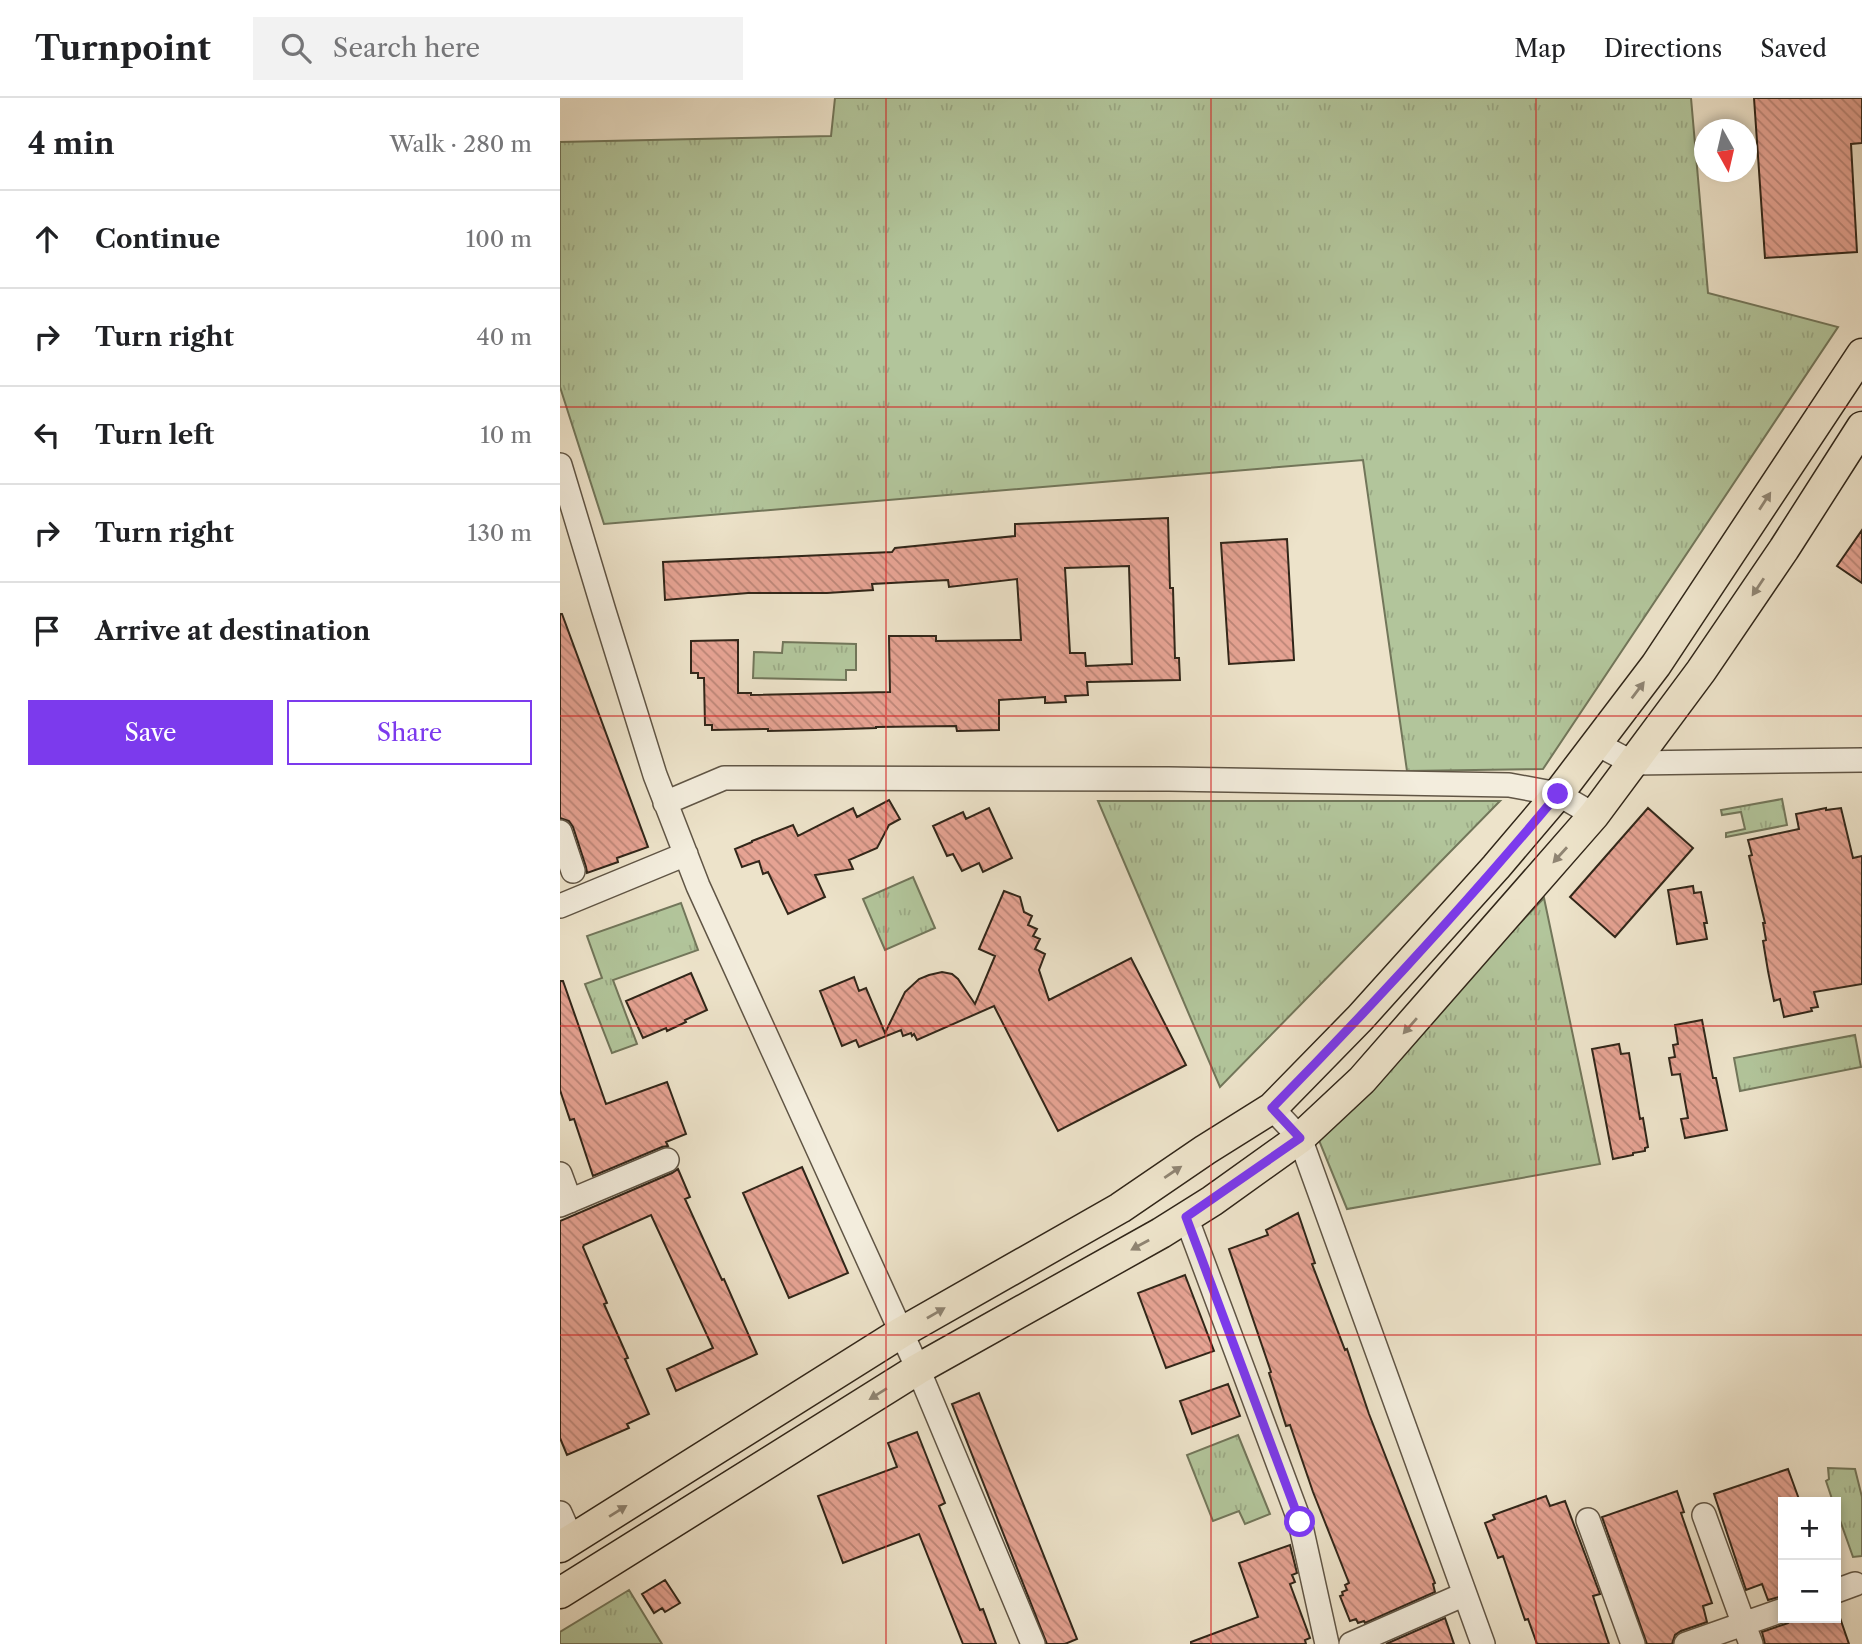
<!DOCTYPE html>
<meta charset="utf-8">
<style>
body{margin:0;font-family:"Libre Caslon Text",serif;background:#f2f2f2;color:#202124}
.controls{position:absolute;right:21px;bottom:21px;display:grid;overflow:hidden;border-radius:0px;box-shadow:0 4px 10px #0003}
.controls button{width:63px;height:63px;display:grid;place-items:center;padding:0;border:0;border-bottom:2px solid #e0e0e0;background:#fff;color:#202124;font:35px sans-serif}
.compass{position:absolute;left:1134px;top:21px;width:63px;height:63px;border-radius:50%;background:#fff;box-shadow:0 4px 10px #0003;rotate:172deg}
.stop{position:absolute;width:21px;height:21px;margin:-16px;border:5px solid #7c3aed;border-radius:50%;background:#fff}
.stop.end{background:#7c3aed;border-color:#fff;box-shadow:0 2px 7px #0008}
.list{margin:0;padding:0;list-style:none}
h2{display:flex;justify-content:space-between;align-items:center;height:91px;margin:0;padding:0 28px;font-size:30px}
h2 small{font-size:23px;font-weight:400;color:#757577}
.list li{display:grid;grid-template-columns:46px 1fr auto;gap:21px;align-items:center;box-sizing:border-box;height:98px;padding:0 28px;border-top:2px solid #e0e0e0}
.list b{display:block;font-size:26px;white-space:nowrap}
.list em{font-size:23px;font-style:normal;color:#757577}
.actions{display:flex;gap:14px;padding:21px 28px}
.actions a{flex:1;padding:16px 0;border:2px solid #7c3aed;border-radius:0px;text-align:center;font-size:24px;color:#7c3aed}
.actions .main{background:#7c3aed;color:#fff}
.icon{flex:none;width:38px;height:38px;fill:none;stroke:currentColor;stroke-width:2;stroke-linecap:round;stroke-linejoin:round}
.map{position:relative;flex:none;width:1302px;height:1546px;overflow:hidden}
header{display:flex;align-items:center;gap:42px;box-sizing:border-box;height:98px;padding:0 35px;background:#fff;border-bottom:2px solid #e0e0e0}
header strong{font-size:33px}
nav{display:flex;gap:38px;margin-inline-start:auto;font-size:24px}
.search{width:490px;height:63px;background:#f2f2f2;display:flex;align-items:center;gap:18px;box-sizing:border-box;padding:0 24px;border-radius:0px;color:#757577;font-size:26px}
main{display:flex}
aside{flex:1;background:#fff}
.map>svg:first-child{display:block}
.grass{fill:url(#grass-tufts);stroke:#72765a;stroke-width:2}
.building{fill:url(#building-back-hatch);stroke:#312619;stroke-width:2;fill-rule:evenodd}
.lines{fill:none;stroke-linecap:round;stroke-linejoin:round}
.minor-casing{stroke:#605545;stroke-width:26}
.major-casing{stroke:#312619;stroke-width:33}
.minor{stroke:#f3eddd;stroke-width:23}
.major{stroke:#ede3ca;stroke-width:30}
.oneway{fill:#8f8472}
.route{stroke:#7c3aed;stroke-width:9}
.grid{fill:none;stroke:#d62828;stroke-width:2;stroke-opacity:0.55}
</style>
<header>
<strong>Turnpoint</strong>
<div class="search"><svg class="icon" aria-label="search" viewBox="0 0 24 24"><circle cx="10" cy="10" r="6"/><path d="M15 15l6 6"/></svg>Search here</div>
<nav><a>Map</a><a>Directions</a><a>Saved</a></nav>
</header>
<main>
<aside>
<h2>4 min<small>Walk · 280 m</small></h2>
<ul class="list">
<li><svg class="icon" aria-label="ahead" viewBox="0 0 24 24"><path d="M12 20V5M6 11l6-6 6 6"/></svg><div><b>Continue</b></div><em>100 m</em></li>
<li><svg class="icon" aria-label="right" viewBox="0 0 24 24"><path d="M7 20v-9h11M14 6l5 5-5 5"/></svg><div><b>Turn right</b></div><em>40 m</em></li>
<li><svg class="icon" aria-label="left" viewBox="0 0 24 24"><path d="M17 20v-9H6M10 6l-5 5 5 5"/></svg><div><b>Turn left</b></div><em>10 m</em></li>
<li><svg class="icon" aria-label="right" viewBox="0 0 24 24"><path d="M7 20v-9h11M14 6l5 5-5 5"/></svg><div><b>Turn right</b></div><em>130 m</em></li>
<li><svg class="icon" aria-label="arrive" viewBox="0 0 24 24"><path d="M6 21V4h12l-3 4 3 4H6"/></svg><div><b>Arrive at destination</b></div></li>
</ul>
<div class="actions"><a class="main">Save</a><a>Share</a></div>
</aside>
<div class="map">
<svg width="1302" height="1546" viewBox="0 0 1302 1546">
<defs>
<pattern id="grass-tufts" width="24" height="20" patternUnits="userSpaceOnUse" patternTransform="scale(1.75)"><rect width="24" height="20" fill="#b2c59b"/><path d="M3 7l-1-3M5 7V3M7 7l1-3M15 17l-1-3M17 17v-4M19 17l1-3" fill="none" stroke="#9aa985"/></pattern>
<pattern id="building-back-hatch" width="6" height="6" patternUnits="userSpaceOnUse" patternTransform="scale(1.75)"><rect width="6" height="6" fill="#e6a393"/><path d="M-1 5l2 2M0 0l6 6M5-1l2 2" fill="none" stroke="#bb8577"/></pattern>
</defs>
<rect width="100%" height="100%" fill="#ede3ca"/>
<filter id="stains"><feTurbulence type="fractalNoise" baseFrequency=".00286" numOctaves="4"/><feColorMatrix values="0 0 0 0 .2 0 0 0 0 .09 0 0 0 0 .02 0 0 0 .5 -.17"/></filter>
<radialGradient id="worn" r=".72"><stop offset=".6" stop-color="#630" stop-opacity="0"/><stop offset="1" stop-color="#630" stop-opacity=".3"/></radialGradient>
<!-- grass -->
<path class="grass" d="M275,0H1131L1148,195L1278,229L983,671L847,673L803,362L44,426L0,289V44L271,38Z
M223,544L296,546V572H286V582L193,580L194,554L222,555Z
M1222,701L1227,727L1166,739V735L1185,731L1181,714L1162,717L1161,712Z
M538,703H940L660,989Z
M353,779L375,830L325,852L303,801Z
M984,800L1040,1066L787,1111L758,1040L806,986Z
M121,805L138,852L53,882L77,946L52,955L25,886L42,880L27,838Z
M1295,937L1301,969L1180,993L1174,960Z
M678,1337L710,1416L685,1426L679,1413L653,1423L627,1357Z
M1268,1370L1295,1371L1302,1399V1458L1293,1459L1276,1411V1404H1273L1266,1383L1269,1381Z
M69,1492L102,1546H0V1534Z"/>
<!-- building -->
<path class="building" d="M1194,0H1302V45L1291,46L1297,154L1205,160Z
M608,420L610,490H613L615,560H619L620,582L527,584L528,597L505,598L506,604L485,605V599L439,602V632L397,633L396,628L316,629V630L255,632L208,633V631L152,632V627H145L144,580H138V575H131V543L178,542V595H191V597L330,594L329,538H376V543L461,542L457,481L389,489L388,482L312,486L313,492L267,495H188L105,502L103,464L332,454L335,450L455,438V426ZM569,468L572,566L526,568L525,555H510L505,470Z
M1302,432V485L1277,468Z
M727,441L734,562L669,566L661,445Z
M0,516H2L88,749L57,760L58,764L27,775L26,769L13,729L9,723L0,720Z
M329,702L340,721L329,727L317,750L289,762L293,771L255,777L265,799L228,816L208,774L203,776L199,763L182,769L175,751L192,744V743L233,727L238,738L293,710L297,719Z
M429,710L452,760L423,774L419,765L402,773L393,756L387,758L373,728L403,714L406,721Z
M1088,710L1133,750L1055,839L1010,799Z
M1266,710V712L1281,710L1293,760L1302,758V886L1254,894L1258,909L1251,910L1252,913L1224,919L1220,901L1214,903L1208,873L1203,843L1206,842L1203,825H1205L1189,758L1192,757L1188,742L1239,731L1236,716Z
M1133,788L1134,795L1141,794L1147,825H1144L1147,841L1117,846L1108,792Z
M444,793L460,799L464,814L472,818L468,827L477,831L473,838L480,841L475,851L485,856L479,872L489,902L571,860L626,967L498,1033L434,908L357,942L354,936L352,938L351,935L343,938L341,932L299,949L296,942L282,948L260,893L294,879L299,893L306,890L325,935L345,894L359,881L369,877L382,874L392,876L398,881L415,906L435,858L419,851Z
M131,875L147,912L125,922L126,924L107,933L106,930L83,940L66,903Z
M0,883H3L46,1006L107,984L126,1036L106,1044L108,1048L102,1049L33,1078L14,1021L10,1022L0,992Z
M1142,922L1153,980H1156L1167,1032L1125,1040L1121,1021L1128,1020L1120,976L1112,977L1109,960L1115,959L1113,947L1118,946L1115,927Z
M1059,946L1061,956L1069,955L1080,1021L1083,1020L1088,1049L1085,1050V1053L1073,1055V1057L1053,1061L1032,951Z
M242,1069L288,1175L229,1200L183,1095Z
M118,1071L130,1099L125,1101L162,1182L164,1181L197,1256L116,1293L107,1271L153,1250L91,1117L24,1147L23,1149L47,1205L44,1206L68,1260L65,1261L89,1316L67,1326L69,1330L7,1357L0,1340V1123L112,1075Z
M738,1115L755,1165L752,1166L785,1252L787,1251L809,1316L875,1485L873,1486L875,1494L805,1525L804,1523L798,1525L796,1521L790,1523L780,1498L783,1497L782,1494L787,1492L785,1487L789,1485L753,1394L730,1327L726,1328L709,1275L711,1274L669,1151L708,1137L706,1132Z
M625,1177L654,1253L606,1270L578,1195Z
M668,1286L680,1318L632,1336L620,1303Z
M419,1295L517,1541L505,1546H487L392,1306Z
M357,1334L385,1405L379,1408L420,1512L423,1511L436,1546H403L359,1436L283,1465L258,1398L337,1369L328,1345Z
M1228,1371L1240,1404H1223V1498L1208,1502L1202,1486L1186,1492L1154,1396Z
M1117,1393L1124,1414L1121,1415L1152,1505L1143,1508L1147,1524L1121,1533L1115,1537L1112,1546H1087L1042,1419Z
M986,1398L990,1408L1005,1403L1040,1496L1033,1498L1049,1546H977L968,1521L965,1522L943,1458L938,1460L925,1425L935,1421L933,1417Z
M730,1447L737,1475L732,1477L735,1484L730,1486L750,1540L745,1542L746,1546H631V1544L698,1519L679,1465Z
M105,1482L120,1505L105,1514L102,1510L94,1515L82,1496Z
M885,1520L894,1546H826Z
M1234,1520H1280L1289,1546H1205L1202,1534L1228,1525Z"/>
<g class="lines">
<defs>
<path id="minor" d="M0,367L44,513L95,677L138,788L358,1271L473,1546
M1037,646L1073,665L1302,662
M105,705L164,680L609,681L949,687L998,696L1034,717
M0,734L13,773
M0,808L126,756
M712,1010L740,1040L923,1546
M0,1076L10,1103
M0,1107L107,1062
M626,1119L740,1424L767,1546
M0,1415L12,1442
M1144,1417L1191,1546
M1028,1422L1073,1546
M1276,1493L1295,1486
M791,1546L905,1496
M1126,1546L1223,1512"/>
<path id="major" d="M0,1449L342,1234L560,1110L645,1052L712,1010L800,920L936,769L998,696L1096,567L1302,256
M0,1495L358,1271L601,1135L652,1103L740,1040L802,982L1034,717L1141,573L1224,451L1302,329"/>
</defs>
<!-- minor casing -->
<use href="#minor" class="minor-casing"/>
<!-- major casing -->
<use href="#major" class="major-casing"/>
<!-- minor -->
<use href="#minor" class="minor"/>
<!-- major -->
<use href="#major" class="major"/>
</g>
<!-- one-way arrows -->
<defs><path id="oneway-solid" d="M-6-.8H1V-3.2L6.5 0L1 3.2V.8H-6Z" transform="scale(1.75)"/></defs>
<g class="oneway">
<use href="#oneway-solid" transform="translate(1205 403) rotate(-57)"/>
<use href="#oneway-solid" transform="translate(1198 489) rotate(124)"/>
<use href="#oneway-solid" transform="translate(1078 592) rotate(-53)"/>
<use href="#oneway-solid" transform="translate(1000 757) rotate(132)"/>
<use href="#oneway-solid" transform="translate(850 928) rotate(131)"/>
<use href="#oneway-solid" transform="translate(613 1074) rotate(-34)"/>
<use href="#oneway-solid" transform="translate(580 1147) rotate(151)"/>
<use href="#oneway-solid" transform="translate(376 1215) rotate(-30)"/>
<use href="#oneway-solid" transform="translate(318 1296) rotate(148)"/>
<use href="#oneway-solid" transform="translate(58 1413) rotate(-32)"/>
</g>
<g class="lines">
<!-- route -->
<path class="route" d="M740,1424L626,1119L740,1040L712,1010C811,909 907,805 998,696"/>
</g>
<!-- grid -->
<path class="grid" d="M326,0V1546M651,0V1546M976,0V1546M0,309H1302M0,618H1302M0,928H1302M0,1237H1302"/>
<rect width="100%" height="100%" filter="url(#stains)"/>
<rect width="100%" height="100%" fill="url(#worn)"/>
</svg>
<div class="controls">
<button>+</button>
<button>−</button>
</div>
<svg class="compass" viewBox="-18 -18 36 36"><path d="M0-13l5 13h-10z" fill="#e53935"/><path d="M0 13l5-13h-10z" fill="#757577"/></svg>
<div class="stop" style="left:740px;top:1424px"></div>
<div class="stop end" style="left:998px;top:696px"></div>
</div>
</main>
